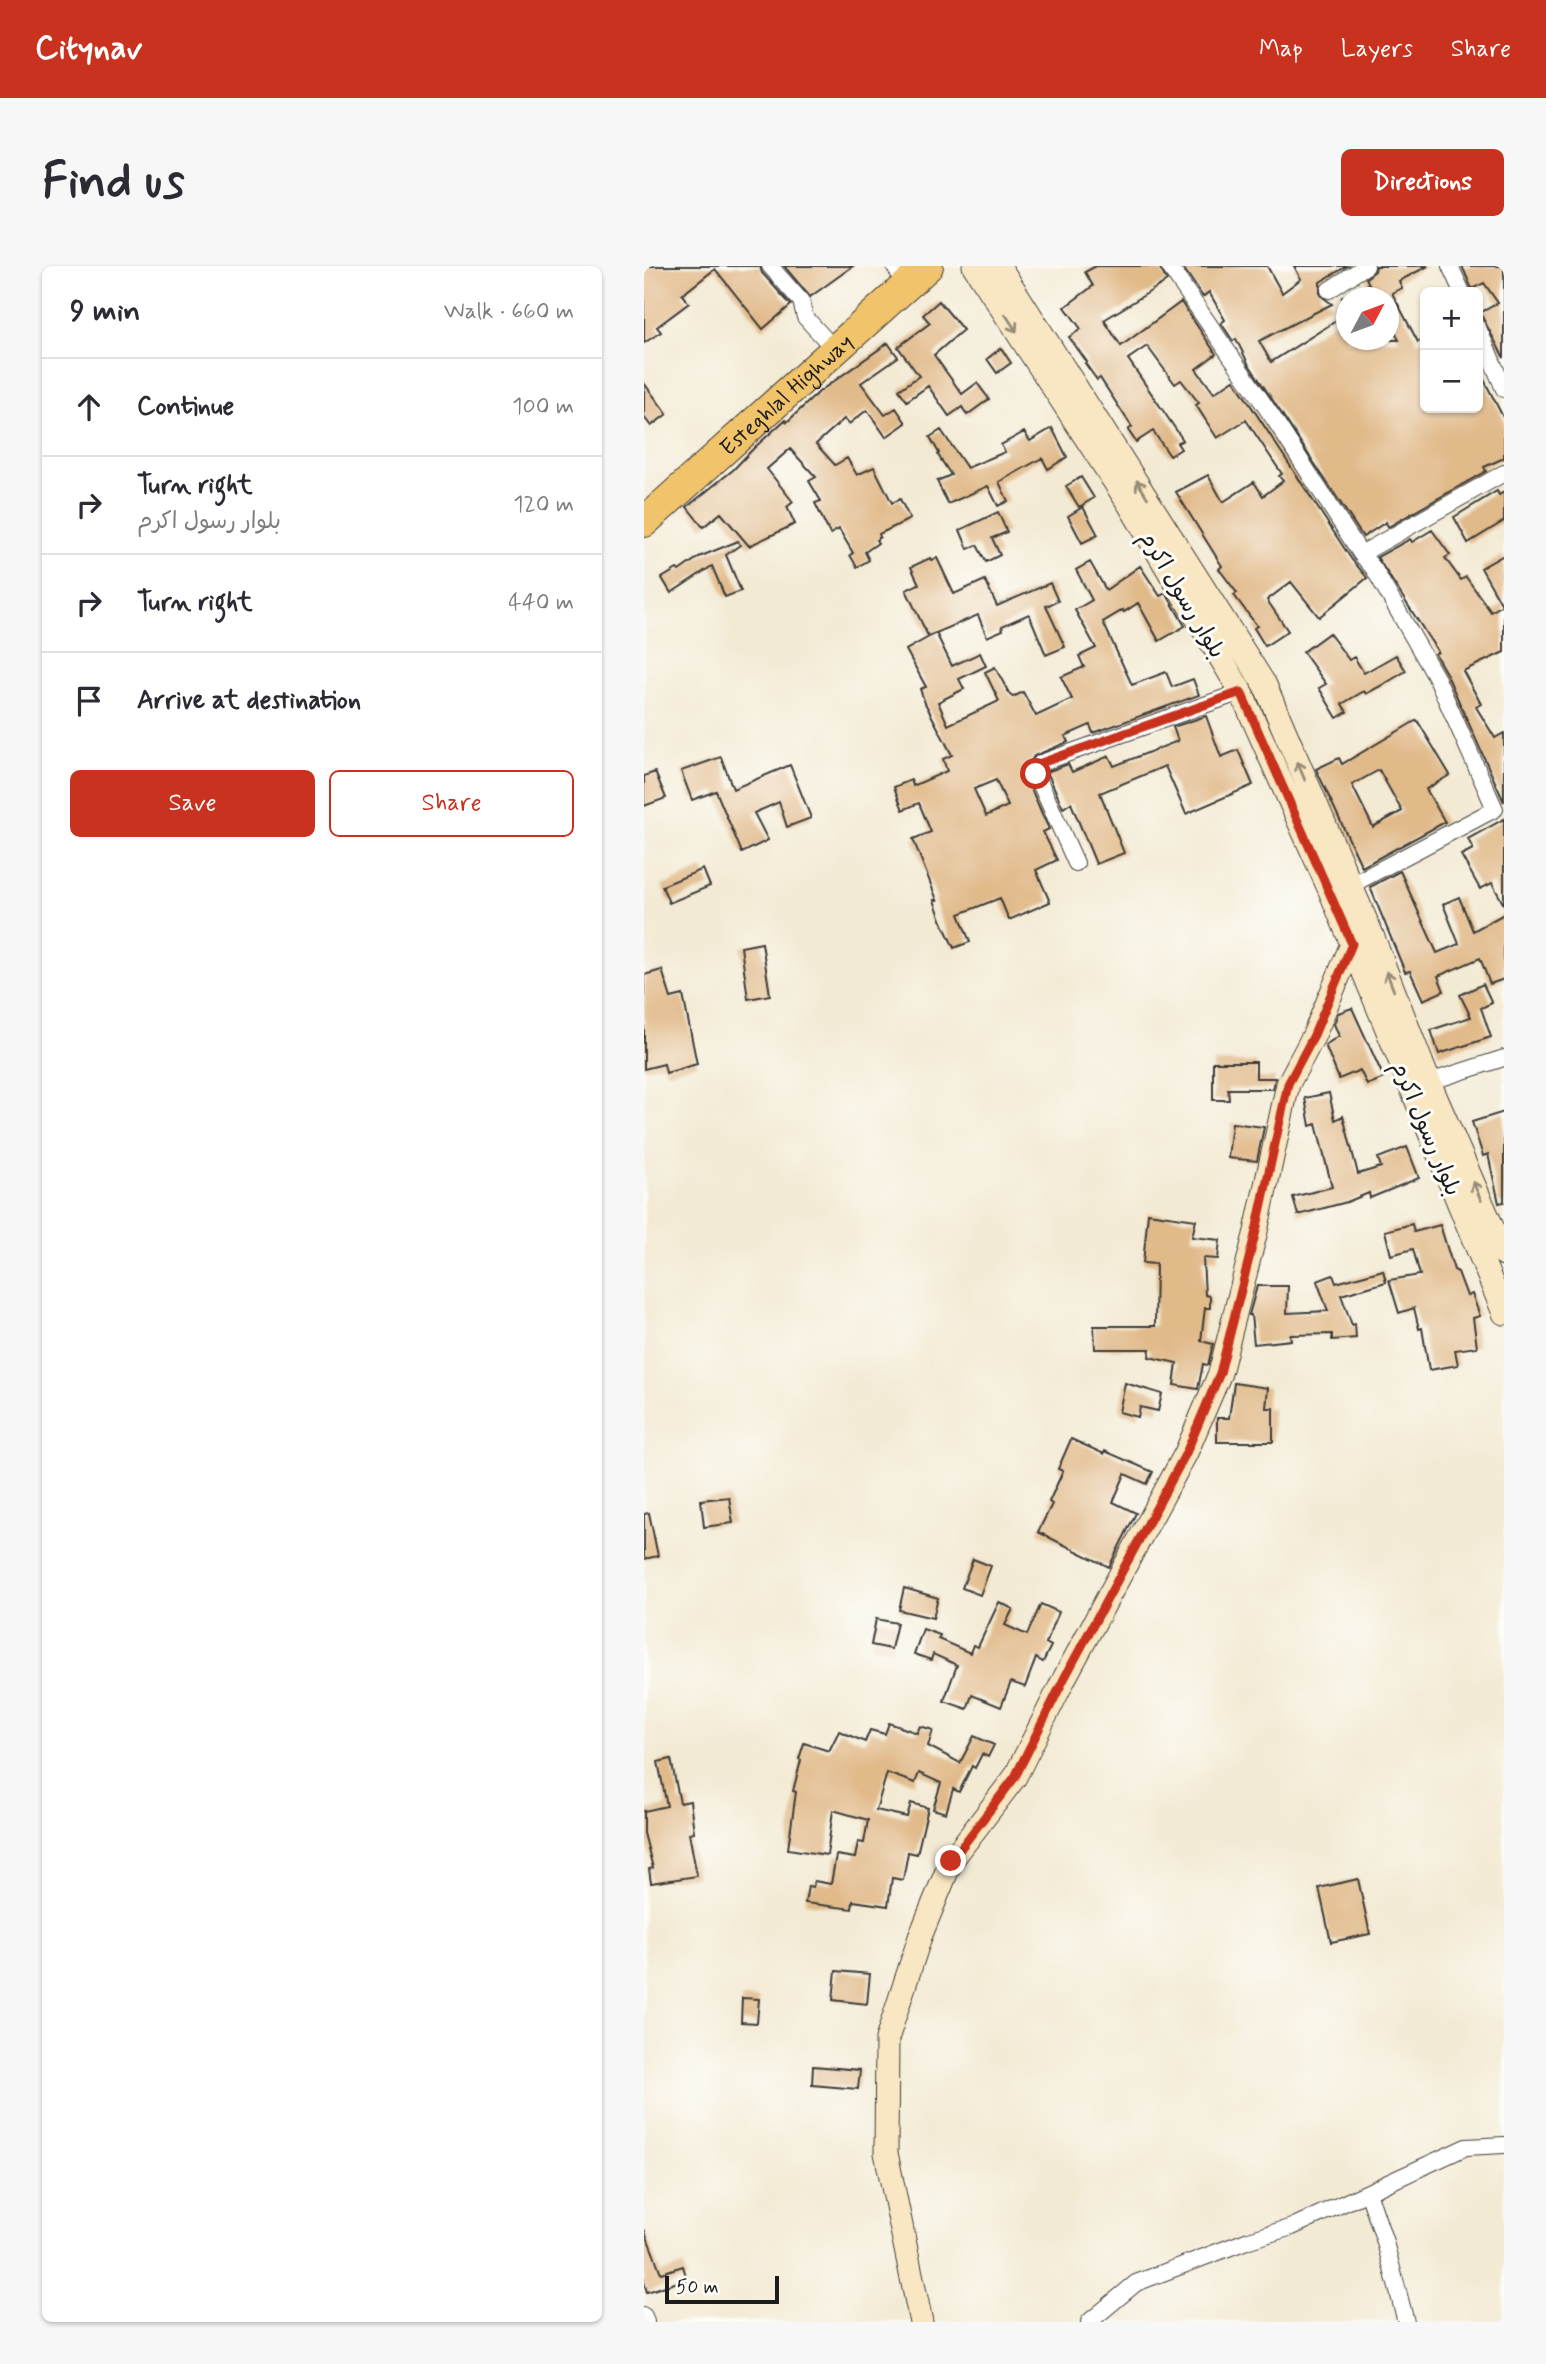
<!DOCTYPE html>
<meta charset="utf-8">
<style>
body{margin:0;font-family:Mynerve,"Playpen Sans Arabic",sans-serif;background:#f7f7f7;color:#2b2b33}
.controls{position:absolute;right:21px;top:21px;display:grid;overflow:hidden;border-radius:10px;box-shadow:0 2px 5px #0004}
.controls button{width:63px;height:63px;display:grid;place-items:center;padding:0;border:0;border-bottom:2px solid #e1e1e2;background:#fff;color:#2b2b33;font:35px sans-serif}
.compass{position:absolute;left:692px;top:21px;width:63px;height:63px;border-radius:50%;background:#fff;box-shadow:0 2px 5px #0004;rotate:49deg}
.scale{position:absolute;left:21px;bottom:18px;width:114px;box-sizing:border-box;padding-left:7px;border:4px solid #1c1c1c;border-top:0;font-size:19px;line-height:24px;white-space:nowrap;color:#1c1c1c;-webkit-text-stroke:5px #fdfcf7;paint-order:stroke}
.stop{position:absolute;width:21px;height:21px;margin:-16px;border:5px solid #c8321e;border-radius:50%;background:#fff}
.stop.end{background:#c8321e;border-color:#fff;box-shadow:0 2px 7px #0008}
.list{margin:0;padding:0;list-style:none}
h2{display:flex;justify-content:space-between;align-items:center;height:91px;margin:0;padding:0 28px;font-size:30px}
h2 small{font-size:23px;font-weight:400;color:#7c7c81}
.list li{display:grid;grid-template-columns:46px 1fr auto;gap:21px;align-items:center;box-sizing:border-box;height:98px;padding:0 28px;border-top:2px solid #e1e1e2}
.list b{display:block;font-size:26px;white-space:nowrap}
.list p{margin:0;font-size:23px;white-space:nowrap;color:#7c7c81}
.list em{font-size:23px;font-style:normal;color:#7c7c81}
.actions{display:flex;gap:14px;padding:21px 28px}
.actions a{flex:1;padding:16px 0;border:2px solid #c8321e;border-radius:10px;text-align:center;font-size:24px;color:#c8321e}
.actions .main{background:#c8321e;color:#fff}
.icon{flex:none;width:38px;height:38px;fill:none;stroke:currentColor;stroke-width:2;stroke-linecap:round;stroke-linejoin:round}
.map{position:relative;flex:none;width:860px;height:2056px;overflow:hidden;border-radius:10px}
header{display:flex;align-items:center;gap:42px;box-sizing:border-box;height:98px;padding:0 35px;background:#c8321e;color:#fff}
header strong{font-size:33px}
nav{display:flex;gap:38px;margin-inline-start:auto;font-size:24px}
.intro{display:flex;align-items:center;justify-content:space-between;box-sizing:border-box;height:168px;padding:0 42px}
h1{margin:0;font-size:49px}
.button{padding:18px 32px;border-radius:10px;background:#c8321e;color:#fff;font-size:24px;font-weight:700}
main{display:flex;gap:42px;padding:0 42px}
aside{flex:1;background:#fff;border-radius:10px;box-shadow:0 2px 5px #0004}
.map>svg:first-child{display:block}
.building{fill:#e1ba8a;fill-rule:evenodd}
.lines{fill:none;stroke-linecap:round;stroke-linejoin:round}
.street-casing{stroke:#3c3b38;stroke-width:18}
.secondary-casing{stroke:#3c3b38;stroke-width:25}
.highway-casing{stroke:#3c3b38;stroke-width:32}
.street{stroke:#fff;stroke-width:16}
.secondary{stroke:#f9e7c3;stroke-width:23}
.highway{stroke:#f1c36a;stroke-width:30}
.oneway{stroke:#968c78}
.route{stroke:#c8321e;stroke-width:9}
.labels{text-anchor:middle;stroke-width:6;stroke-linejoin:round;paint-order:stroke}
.street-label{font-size:23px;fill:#1c1c1c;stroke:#fdfcf7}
</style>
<header>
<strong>Citynav</strong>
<nav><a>Map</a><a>Layers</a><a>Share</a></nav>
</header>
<div class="intro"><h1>Find us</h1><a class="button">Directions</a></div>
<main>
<aside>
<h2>9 min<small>Walk · 660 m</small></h2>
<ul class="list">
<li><svg class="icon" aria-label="ahead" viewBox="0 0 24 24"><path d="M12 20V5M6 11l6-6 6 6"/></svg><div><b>Continue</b></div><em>100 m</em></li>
<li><svg class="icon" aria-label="right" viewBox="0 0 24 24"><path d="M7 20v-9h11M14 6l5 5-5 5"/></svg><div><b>Turn right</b><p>بلوار رسول اکرم</p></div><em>120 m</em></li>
<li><svg class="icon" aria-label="right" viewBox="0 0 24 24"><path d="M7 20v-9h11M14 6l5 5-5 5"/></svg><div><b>Turn right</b></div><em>440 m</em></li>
<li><svg class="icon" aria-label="arrive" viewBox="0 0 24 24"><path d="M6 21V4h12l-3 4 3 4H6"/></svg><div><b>Arrive at destination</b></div></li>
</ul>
<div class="actions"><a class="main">Save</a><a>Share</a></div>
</aside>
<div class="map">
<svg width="860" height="2056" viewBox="0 0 860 2056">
<rect width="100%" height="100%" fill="#fdfcf7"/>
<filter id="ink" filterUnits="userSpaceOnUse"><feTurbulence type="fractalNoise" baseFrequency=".0143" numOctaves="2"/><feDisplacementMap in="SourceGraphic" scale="14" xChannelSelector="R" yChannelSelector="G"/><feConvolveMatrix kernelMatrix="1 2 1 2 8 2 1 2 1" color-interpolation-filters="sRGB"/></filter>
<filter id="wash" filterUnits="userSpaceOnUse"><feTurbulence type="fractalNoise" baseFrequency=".00686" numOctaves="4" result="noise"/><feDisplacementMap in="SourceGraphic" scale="28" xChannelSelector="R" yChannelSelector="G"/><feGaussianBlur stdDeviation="1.57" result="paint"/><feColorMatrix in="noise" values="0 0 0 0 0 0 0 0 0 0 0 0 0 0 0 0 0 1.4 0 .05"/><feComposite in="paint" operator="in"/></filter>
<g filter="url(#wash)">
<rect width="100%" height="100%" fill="#f3ead4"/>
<g id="blocks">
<!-- building -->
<path class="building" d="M0,0H116L118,7L147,39L119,63L71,3L38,29L45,37L13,61L17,66L0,77Z
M140,0H209L166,31Z
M452,0H515L523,15L460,54L477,80L537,36L572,88L552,103L570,127L590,114L708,294L721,309L723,312L675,351L647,316L623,334L644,365L621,380L610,362L613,360L590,329L593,327L575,303L578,300L532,226L564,209L579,236L610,216L619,230L639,215L635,210L638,208L602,154L573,172L552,139L555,137L537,114L531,118L503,80L484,93L539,174L533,177L537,183L526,190L509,165L492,176L484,164L488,161L456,112L453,114L441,97L443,96L425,71L437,63L421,41L449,20L441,6Z
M538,0H623L638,27L657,13L650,0H703L676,16V29L688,38L615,75L627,96L703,48V74H755L745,54V32H697L725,18L722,12L731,5L732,0H784L755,15L758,22L748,27L774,76L781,72V142H834V102L860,153V192L840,201L842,205L744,261L742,256L719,271L604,97L592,73L589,75L577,57L581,54L565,26L559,31Z
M818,0H860V92L836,47L854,37L840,17L828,23Z
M295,35L319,64L290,89L318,128L333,117L345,133L323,149L318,141L305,150L284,120L263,135L255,124L275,110L254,81L286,57L279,49Z
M244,77L254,91L217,117L241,149L252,142L262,157L242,171L223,144L205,158L200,153L172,178L191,199L203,192L213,209L230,201L248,237L256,233L266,253L235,268L236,271L232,274L234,277L221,286L225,294L213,301L206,289L209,287L195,263L186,268L171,237L177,235L165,215L172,211L146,183L123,203L149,236L143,241L151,258L105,280L77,247L59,261L43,241L89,204L110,182L141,154L143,156L176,125Z
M357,82L367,97L353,107L343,93Z
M0,117L23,148L7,160L0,151Z
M408,162L423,191L404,203L398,192L355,216L364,235L354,240L344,220L304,238L293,215L307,209L294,189L295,187L286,171L297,164L323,202L361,186L357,179L380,166L386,175Z
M437,211L450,232L435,241L422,220Z
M853,225L855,229L860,226V255L824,277L810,251Z
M439,241L454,269L438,277L424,250Z
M354,246L363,266L348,272L356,289L342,296L333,279L324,283L316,264Z
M788,264L806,289L801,292L817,314L822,311L847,346L858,339L837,302L860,289V386L819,405L837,438L832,441L851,472L860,467V536L803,409L791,388L794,386L733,291L766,273L768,276Z
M94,275L96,279L82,289L97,325L81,331L68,300L27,327L18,312L33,303L35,305L55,291Z
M286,292L287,294L293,292L310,328L341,314L353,340L406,317L414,335L402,340L421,381L402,389L385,348L358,360L359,364L343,371L334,349L292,367L308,400L336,387L342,400L315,413L320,423L294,436L304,459L355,435L341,406L351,401L366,429L369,431L379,426L392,450L428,433L417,411L440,401L435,390L452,382L431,344L448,334L432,304L446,296L462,324L496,300L516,330L522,327L541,360L515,375L494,337L480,346L479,344L459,356L488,419L522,406L528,421L549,413L555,429L449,467L446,459L421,470L424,476L390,490L382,504V512L405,563L399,566L413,594L392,604L406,636L365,654L356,632L315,648L326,676L310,682L298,656L290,634H293L269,573L287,566L275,537L259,544L250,521L267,514L269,520L303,505L299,493L308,489L281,437L276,423L282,421L262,384L292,367L284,370L262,324L275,318L267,301ZM352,514L364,540L342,550L330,523Z
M685,367L705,394L710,391L720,407L752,389L762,405L742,417L722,428L720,425L698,438L703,446L693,452L675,422L682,418L659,386Z
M562,450L577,491L594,484L609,519L542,548L521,500L456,527L480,587L452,598L427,537L419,542L404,508L405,505L424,498L428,506L465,490L470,500L534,475L529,461Z
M773,454L806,509L782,523L801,556L718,601L672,503L695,492L698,498ZM735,504L758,545L729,561L708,519Z
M77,491L89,523L146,499L167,552L143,561L135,536L110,547L124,574L98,587L72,525L48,534L37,505Z
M11,506L22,532L0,540V510Z
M860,553V639L848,617L836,623L817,589L829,583L824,573Z
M59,603L66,620L25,637L18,620Z
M756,605L793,687L815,678L799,638L815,631L829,665L860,648V713L846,718L836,692L794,710L800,725L779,734L766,705L761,706L726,621Z
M118,677L126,729L104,733L97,681Z
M18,704L27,732L39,729L53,798L22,807L20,798L0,803V709Z
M839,718L848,737L837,742L847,771L795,788L787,764L827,751L816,729Z
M708,742L740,812L723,819L716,804L695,813L681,779L695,770L690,758L694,747Z
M569,796H612V812H631L629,823H584L585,834H569Z
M685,827L691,854L699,850L714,908L737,901L734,892L763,881L775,912L726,932L725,927L703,936L654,949L649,931L688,921L672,858L666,860L661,832Z
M860,846V936L855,937L844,888L839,890L828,856Z
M588,857L620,861L613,895L584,892Z
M504,947L552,954L548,971L576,974L574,993L559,992L561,1029L566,1030V1042H561L557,1075L569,1078L564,1099L559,1098L554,1123L530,1119L533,1097L505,1091L506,1083H451L450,1060H511L512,998L499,997Z
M768,958L770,966L796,959L810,1004L814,1006L823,1030L828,1028L836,1050L829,1052L833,1081L811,1084L814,1099L785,1104L778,1062L775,1063L770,1042L755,1047L745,1014L776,1009L769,983L747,989L741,965Z
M739,1004L742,1016L697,1029L708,1059L711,1058L712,1072L688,1074V1068L646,1069L647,1074L610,1078L607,1049H605L613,1020H644L643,1047L684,1045L673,1015L689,1009L692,1017Z
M481,1117L518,1128L514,1145L496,1141L494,1151L475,1146Z
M590,1117L624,1122L622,1142H629V1176H573V1152H585Z
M427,1173L460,1188L461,1185L509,1206L503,1218L481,1208L469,1236L492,1247L465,1301L394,1266L408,1238L405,1236L419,1205L414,1203Z
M85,1231L89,1257L60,1261L57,1234Z
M5,1247L14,1290L0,1293V1248Z
M329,1293L347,1300L336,1329L318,1322Z
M260,1322L294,1332L289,1352L255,1344Z
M355,1336L369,1343L361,1359L383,1369L397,1338L415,1346L402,1377L407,1380L399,1396L392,1392L381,1421L367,1416L357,1441L328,1429L323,1443L300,1435L313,1399L289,1388L287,1394L270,1388L279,1363L296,1369L294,1373L326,1387L329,1379L334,1381Z
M232,1353L253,1357L247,1383L227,1379Z
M245,1457L273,1467L276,1460L289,1464L284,1480L316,1497L330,1470L350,1479L344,1491L338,1488L331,1502L328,1500L315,1526L309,1523L302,1547L289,1543L297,1517L275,1507L271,1517L243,1507L232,1544L263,1551L267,1537L284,1542L273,1588L264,1586L259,1614L248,1612L244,1640L209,1635L208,1643L161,1637L164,1620L169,1621L170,1615L187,1618L192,1589L211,1592L214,1576L220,1577L224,1554L189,1544L183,1589L144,1583L152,1526L149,1525L157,1494L155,1493L160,1477L185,1485L195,1465L221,1476L226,1464L241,1468Z
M27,1493L36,1537L46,1535L50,1566L45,1567L53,1610L7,1617L5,1603L9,1602L0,1567V1545L23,1540L14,1496Z
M714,1613L726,1668L687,1676L675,1622Z
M192,1705L226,1708L223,1738L189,1734Z
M98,1732L115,1733L113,1757L97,1756Z
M169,1800L216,1804L214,1823L168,1819Z
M0,1963L17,2007L39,2000L43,2013L3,2026L0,2016Z"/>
</g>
</g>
<g filter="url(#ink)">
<use href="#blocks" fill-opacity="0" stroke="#3c3b38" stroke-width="2"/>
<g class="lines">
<defs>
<path id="street" d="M126,0L157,35L161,51L191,84
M250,0L263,19
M525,0L630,153L717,288L730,303L793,413L851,543L705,620
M806,0L818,26
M685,24L722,0
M834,62L860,123
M717,288L860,207
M432,597L392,508L397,497L597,426
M785,816L860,792
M724,1926L741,1976L762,2056
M0,2050L2,2056
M445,2056L492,2017L605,1974L648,1961L822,1881L860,1879"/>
<path id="secondary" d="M330,0L485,238L597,426L687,627L860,1047
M355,0L621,419L728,669L785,816L860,988
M277,2056L242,1887L243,1773L276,1671L307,1595L371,1511L421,1411L542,1187L576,1107L612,965L644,818L670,769L708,678"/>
<g id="highway">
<path id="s1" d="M0,256L284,0"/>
</g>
</defs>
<!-- street casing -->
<use href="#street" class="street-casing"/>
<!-- secondary casing -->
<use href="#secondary" class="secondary-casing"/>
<!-- highway casing -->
<use href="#highway" class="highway-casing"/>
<!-- street -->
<use href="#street" class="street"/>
<!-- secondary -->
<use href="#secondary" class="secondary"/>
<!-- highway -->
<use href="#highway" class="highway"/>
</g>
<!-- one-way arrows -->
<defs><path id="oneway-shaft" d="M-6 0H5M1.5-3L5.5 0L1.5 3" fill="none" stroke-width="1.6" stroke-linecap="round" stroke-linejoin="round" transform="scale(1.75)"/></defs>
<g class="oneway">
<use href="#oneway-shaft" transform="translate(367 57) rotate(57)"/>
<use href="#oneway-shaft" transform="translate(498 223) rotate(-122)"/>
<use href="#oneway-shaft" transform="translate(657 505) rotate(-113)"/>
<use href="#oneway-shaft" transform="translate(746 715) rotate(-111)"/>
<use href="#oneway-shaft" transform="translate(833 925) rotate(-114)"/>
</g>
</g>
<g class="lines" filter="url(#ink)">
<!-- route -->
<path class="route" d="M307,1595L371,1511L421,1411L542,1187L576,1107L612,965L644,818L670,769L708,678L597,426L397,497L392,508"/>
</g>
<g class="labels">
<!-- street labels -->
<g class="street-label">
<text dy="8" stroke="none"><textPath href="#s1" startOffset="191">Esteghlal Highway</textPath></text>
<text transform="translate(539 328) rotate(59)" y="8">بلوار رسول اکرم</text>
<text transform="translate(783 862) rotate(67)" y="8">بلوار رسول اکرم</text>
</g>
</g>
</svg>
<div class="controls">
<button>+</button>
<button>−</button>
</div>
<svg class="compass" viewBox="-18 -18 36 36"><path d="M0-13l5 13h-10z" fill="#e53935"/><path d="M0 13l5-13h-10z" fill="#7c7c81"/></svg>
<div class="scale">50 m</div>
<div class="stop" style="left:392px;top:508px"></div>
<div class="stop end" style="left:307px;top:1595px"></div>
</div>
</main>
